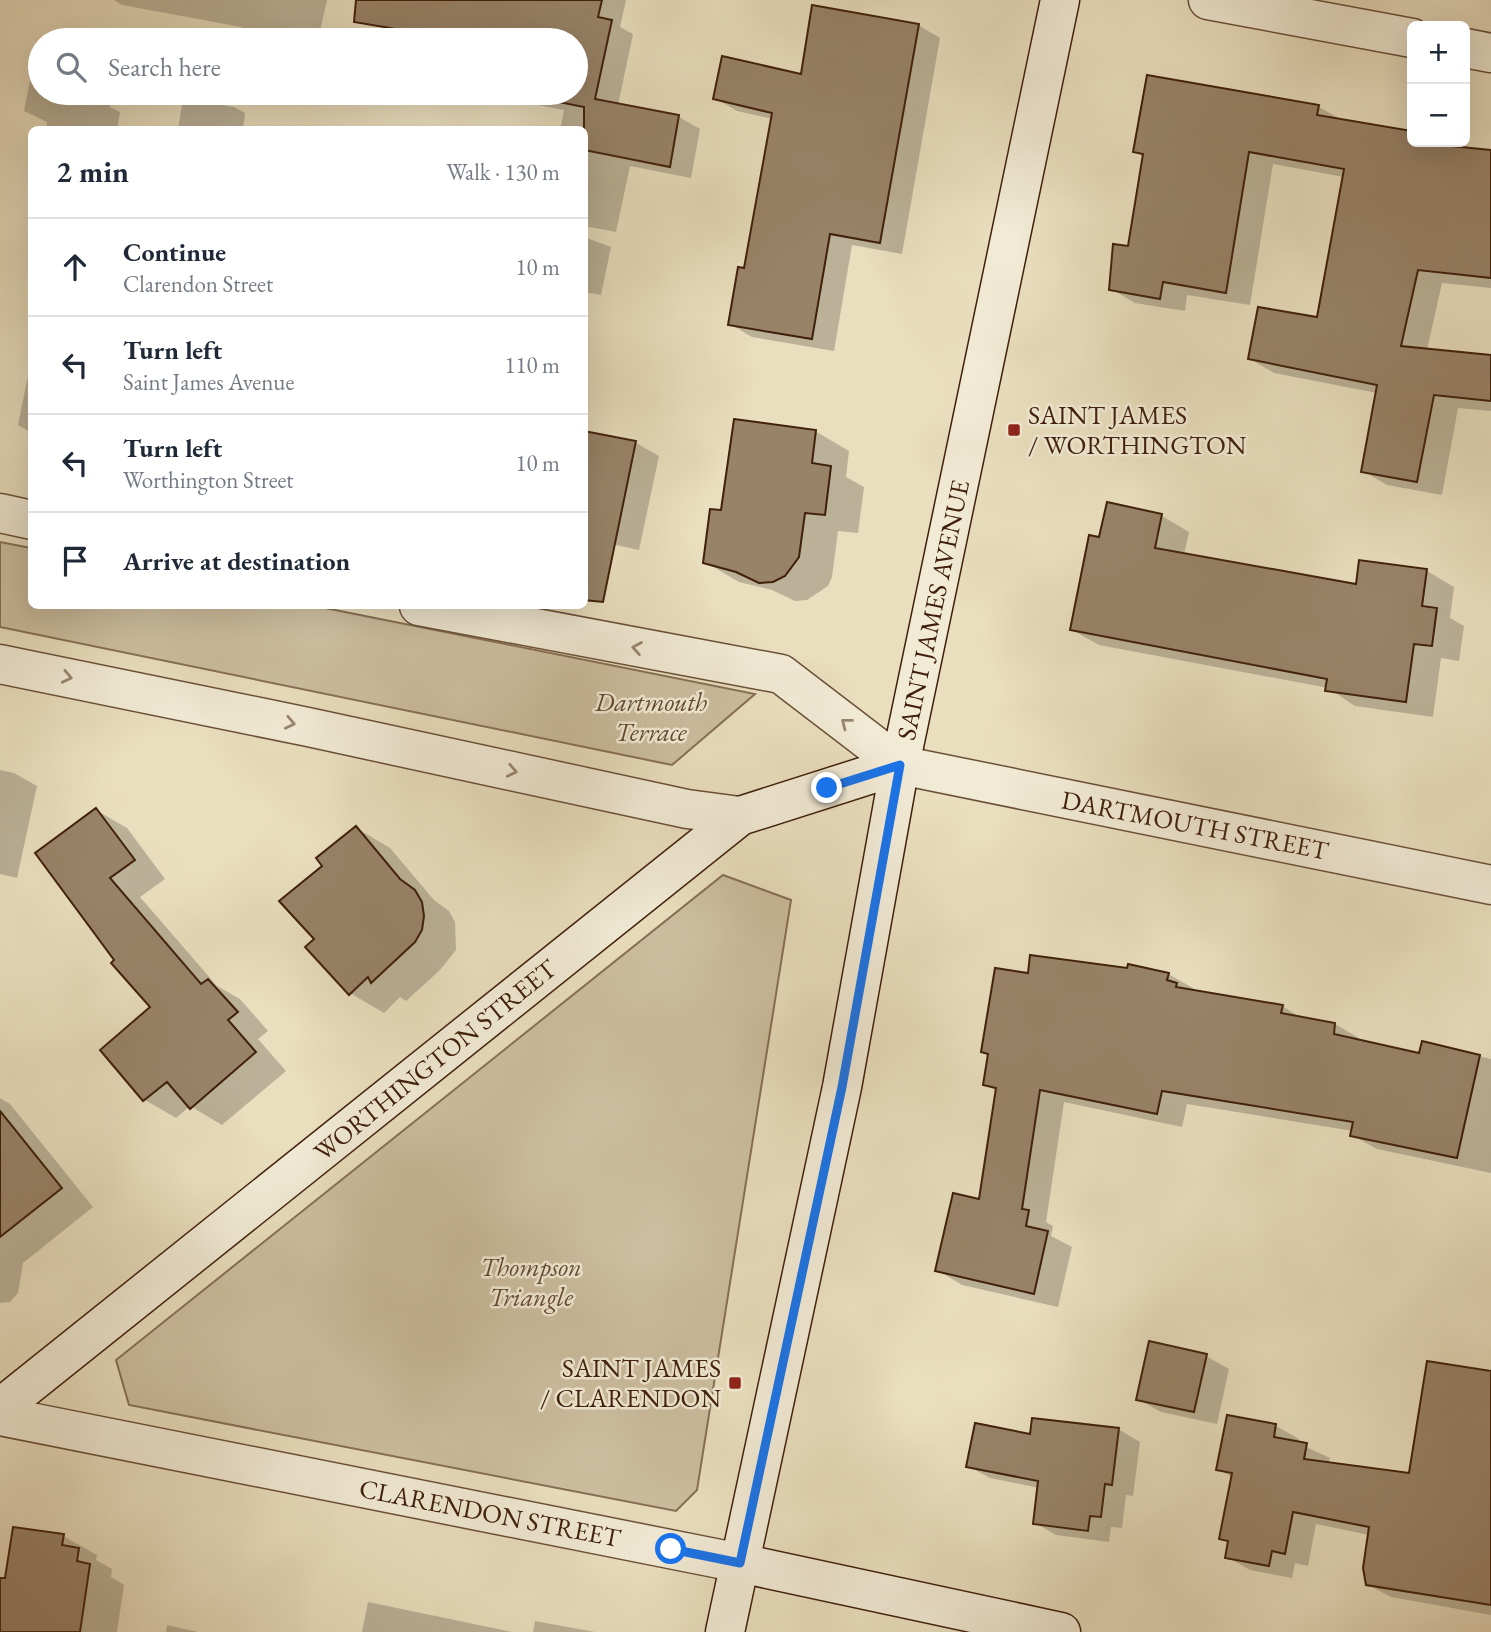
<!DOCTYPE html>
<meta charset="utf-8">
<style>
body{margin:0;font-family:"EB Garamond",serif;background:#f6f6f7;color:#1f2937}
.controls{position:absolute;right:21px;top:21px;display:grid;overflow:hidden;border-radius:10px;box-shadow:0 7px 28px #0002}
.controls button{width:63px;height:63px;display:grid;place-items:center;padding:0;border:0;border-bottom:2px solid #e0e1e3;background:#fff;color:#1f2937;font:35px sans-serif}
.stop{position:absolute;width:21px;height:21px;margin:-16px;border:5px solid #1a73e8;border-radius:50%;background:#fff}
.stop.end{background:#1a73e8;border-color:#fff;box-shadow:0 2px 7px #0008}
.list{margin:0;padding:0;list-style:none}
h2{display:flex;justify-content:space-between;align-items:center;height:91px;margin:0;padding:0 28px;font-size:30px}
h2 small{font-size:23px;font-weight:400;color:#747a83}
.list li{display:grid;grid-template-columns:46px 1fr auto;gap:21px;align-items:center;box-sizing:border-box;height:98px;padding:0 28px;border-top:2px solid #e0e1e3}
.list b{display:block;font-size:26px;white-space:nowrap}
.list p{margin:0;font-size:23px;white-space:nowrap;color:#747a83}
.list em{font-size:23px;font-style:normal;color:#747a83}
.icon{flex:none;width:38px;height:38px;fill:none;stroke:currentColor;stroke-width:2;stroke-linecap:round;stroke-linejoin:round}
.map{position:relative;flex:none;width:1491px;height:1632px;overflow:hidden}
.search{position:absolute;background:#fff;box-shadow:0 7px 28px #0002;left:28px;top:28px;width:560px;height:77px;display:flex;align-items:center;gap:18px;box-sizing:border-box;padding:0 24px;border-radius:38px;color:#747a83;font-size:26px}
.panel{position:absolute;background:#fff;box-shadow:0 7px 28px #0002;left:28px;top:126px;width:560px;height:483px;border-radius:10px}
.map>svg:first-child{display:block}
.green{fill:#ccbea0;stroke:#866f56;stroke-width:2}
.shadow{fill:#0003}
.building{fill:#988369;stroke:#40200c;stroke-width:2}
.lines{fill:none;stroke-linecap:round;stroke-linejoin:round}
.street-casing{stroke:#6a5038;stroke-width:41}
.secondary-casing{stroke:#40200c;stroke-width:41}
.street{stroke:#f1ead5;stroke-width:38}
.secondary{stroke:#f1ead5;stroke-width:38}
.oneway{stroke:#988570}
.route{stroke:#1a73e8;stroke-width:9}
.poi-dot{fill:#8f2418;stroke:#f1ead5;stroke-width:2.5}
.labels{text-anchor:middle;stroke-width:5;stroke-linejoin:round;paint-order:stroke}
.poi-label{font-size:26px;fill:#40200c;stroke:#f1ead5;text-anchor:start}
.street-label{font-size:26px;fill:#40200c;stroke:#f1ead5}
.park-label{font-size:26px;font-style:italic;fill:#634831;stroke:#f1ead5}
</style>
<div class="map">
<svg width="1491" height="1632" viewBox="0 0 1491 1632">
<rect width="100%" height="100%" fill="#e9debe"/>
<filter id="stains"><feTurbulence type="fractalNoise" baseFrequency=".00286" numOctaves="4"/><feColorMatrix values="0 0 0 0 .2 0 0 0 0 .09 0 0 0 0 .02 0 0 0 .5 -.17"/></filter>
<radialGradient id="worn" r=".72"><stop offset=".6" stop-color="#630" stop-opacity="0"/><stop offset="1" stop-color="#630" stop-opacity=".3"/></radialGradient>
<!-- green -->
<path class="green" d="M0,542L31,548L32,606H315L755,694L672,765L0,627Z
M723,875L791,900L697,1490L676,1511L129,1405L116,1360Z"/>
<!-- shadow -->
<path class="shadow" d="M114,0H327L318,40H280L252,34L241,27L122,5Z
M393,0H626L620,27L633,34L618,105L679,117L700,129L691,178L630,166L616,232L584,226V130H560L564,110L538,105L517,93H576V40H419L399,29Z
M918,25L940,38L902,254L852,245L834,351L752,337L730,324L745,270L773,119L737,111L715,98L802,76Z
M36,50L40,51V93H113L110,107L120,112L117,130H46L47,122L24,111Z
M183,98L234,107L245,113L243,130H178Z
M1319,107L1344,121L1412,133V142H1436L1442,146L1491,152V288L1442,283L1427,350L1491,356V411L1458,408L1442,495L1387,485L1363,471L1377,393L1274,373L1250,359L1318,319L1344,177L1273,164L1250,305L1187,295L1185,311L1135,303L1111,289L1130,248L1144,157L1135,151Z
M584,237L611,247L601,295L584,292Z
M32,356V433L18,425Z
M815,431L849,451L846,477L864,487L858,533L838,531L832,577L828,586L807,600L795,601L772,590L739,582L705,562Z
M584,432L636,443L659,456L639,550L584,538Z
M1108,504L1162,516L1189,532L1184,555L1358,586L1361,562L1427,571L1454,587L1450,618L1464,626L1459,661L1441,658L1433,717L1355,706L1328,688L1099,645L1072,630L1101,539Z
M0,770L14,773L37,786L17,878L0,874Z
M96,810L127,828L165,879L140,897L217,986L240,999L268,1031L258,1039L286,1071L222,1125L190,1106L176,1118L145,1100L102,1051L153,1008L116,960Z
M356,828L390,848L434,900L449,911L455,922L456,950L440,970L406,1001L400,997L384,1013L350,993L317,939L324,866Z
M1168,974L1193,988L1192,992L1282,1006L1303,1019L1335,1024L1359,1038V1041L1421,1055L1424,1043L1491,1059V1173L1377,1149L1352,1135L1353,1131L1187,1104L1182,1127L1064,1102L1046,1222L1053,1226L1051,1236L1072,1247L1058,1307L962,1285L937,1270L981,1201L997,1091L985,1084L989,1055L983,1051L1029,975Z
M0,1098L10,1104L93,1207L23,1263L18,1293L10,1302L0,1303Z
M1206,1356L1229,1369L1217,1424L1161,1412L1138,1399Z
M1276,1426L1299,1439L1298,1443L1330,1458L1328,1464L1491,1510V1615L1391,1597L1367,1584L1369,1535L1316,1524L1308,1566L1295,1563L1292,1578L1250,1570L1227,1557L1230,1544L1221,1538L1232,1477L1218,1469Z
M1118,1429L1140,1442L1133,1496L1126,1495L1122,1528L1111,1527L1109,1542L1056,1535L1035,1523L1039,1488L990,1478L968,1466L1032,1436Z
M63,1536L97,1555L96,1560L112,1569L111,1577L124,1585L117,1632H0V1579L7,1580Z
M368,1602L512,1632H362Z
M535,1621L595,1632H533Z
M167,1625L198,1632H166Z"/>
<!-- building -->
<path class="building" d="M356,0H602L598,17L612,20L595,99L679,115L670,167L584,150V107L514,93H576V40H461L354,22Z
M812,5L919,24L880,243L830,234L812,339L728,325L738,267L744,268L772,113L713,99L722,56L801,74Z
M1147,75L1319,105L1317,115L1412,131V142L1491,150V278L1418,270L1401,346L1491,355V401L1434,395L1417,482L1361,472L1377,385L1248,359L1258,307L1317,317L1344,169L1249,152L1226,293L1163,282L1160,299L1109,290L1113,244L1128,246L1143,154L1133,152Z
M734,419L816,430L812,463L831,466L825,515L805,513L799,557L785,576L773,582L759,583L736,572L703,563L710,509L721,510Z
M584,431L636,441L603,602L584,600Z
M1107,502L1162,514L1155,548L1356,584L1359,560L1427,569L1422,606L1437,608L1432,646L1414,644L1406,702L1325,691L1327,679L1070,630L1089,535L1099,537Z
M96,808L135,860L110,878L201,984L208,979L238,1012L228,1020L256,1052L190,1109L167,1082L143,1101L100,1050L150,1007L111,963L114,960L35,853Z
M356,826L400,879L415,890L422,902L424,916L422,930L415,942L371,983L368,977L349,995L305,947L314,939L279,901L322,866L316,858Z
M1030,955L1127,968L1128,964L1169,973L1167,980L1177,983L1176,987L1283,1005L1281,1013L1335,1023L1334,1034L1419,1053L1422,1041L1480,1055L1457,1158L1350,1136L1353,1122L1162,1091L1157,1114L1040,1090L1022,1209L1029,1210L1026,1226L1048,1231L1034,1294L935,1271L953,1193L979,1199L996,1088L983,1085L988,1054L981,1052L995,968L1028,973Z
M0,1111L62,1188L0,1237Z
M1149,1341L1207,1354L1194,1412L1136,1400Z
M1427,1361L1491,1371V1605L1366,1585L1363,1568L1369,1527L1293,1512L1285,1554L1272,1551L1269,1566L1225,1558L1228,1541L1219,1539L1232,1473L1216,1470L1227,1415L1276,1424L1274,1437L1307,1443L1304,1459L1409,1473Z
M1032,1418L1119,1428L1112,1485L1105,1484L1101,1517L1090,1516L1088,1531L1033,1524L1038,1481L966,1467L975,1423L1030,1434Z
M13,1527L64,1534L62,1545L79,1548L77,1561L90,1564L80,1632H0V1578H5Z"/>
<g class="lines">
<defs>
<path id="street" d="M1208,0L1412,38
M1465,48L1491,53
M0,513L32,520
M419,606L781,674L900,765L1491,885
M0,664L308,727L687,809L740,816
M0,1416L740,1563"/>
<path id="secondary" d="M0,1408L740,816L900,765
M740,1563L1061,1632
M725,1632L842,1087L900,765L1060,0"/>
</defs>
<!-- street casing -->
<use href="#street" class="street-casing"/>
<!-- secondary casing -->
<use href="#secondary" class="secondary-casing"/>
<!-- street -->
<use href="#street" class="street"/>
<!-- secondary -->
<use href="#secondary" class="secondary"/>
</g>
<!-- one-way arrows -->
<defs><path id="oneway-chevron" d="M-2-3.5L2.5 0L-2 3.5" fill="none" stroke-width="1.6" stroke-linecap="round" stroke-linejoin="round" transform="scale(1.75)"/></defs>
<g class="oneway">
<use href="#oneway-chevron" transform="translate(637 648) rotate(-170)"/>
<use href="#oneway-chevron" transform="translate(67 677) rotate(12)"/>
<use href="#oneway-chevron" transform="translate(290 723) rotate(12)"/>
<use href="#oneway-chevron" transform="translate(846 723) rotate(-142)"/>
<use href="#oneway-chevron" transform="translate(512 771) rotate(12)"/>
</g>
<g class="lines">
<!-- route -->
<path class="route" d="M671,1549L740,1563L842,1087L900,765L827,788"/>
</g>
<!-- markers -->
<g class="poi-dot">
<rect x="1007" y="423" width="14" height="14" rx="3.5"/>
<rect x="728" y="1376" width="14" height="14" rx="3.5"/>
</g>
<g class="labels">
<!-- poi labels -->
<g class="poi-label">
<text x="1028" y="424">SAINT JAMES<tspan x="1028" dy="30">/ WORTHINGTON</tspan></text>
<text x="721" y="1377" text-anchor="end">SAINT JAMES<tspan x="721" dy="30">/ CLARENDON</tspan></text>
</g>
<!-- street labels -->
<g class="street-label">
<text transform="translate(933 610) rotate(-78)" y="9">SAINT JAMES AVENUE</text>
<text transform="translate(1195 825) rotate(11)" y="9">DARTMOUTH STREET</text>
<text transform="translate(435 1060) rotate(-39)" y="9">WORTHINGTON STREET</text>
<text transform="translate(490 1513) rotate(11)" y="9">CLARENDON STREET</text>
</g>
<!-- park labels -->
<g class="park-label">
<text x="651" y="711">Dartmouth<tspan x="651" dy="30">Terrace</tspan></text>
<text x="531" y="1276">Thompson<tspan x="531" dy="30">Triangle</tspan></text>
</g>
</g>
<rect width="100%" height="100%" filter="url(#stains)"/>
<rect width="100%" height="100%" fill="url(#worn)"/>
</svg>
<div class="controls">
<button>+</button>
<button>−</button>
</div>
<div class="stop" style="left:671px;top:1549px"></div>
<div class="stop end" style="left:827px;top:788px"></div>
<div class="search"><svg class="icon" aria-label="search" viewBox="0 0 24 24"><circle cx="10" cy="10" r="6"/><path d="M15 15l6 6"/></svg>Search here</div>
<section class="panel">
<h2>2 min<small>Walk · 130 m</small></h2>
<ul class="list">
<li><svg class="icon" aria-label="ahead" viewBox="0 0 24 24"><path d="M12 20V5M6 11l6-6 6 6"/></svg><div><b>Continue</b><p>Clarendon Street</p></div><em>10 m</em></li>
<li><svg class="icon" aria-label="left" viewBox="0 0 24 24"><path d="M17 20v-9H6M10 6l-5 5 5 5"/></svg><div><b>Turn left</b><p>Saint James Avenue</p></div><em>110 m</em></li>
<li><svg class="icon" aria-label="left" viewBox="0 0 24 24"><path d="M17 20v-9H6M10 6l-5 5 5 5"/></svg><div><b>Turn left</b><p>Worthington Street</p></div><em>10 m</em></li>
<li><svg class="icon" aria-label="arrive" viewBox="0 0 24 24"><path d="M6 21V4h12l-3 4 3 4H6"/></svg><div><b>Arrive at destination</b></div></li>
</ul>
</section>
</div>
